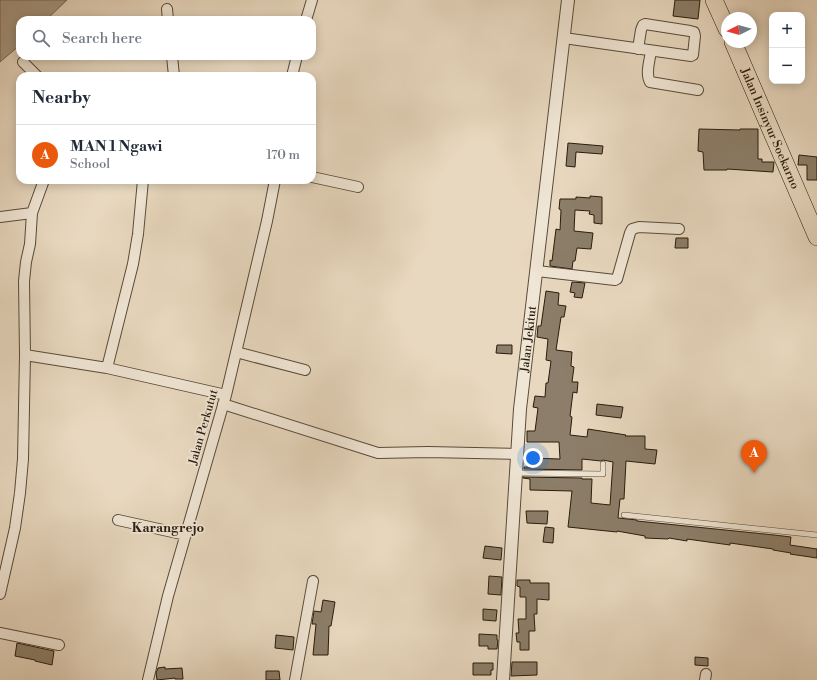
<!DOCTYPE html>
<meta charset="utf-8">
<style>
body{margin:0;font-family:"Libre Bodoni",serif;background:#f6f6f7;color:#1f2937}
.controls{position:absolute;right:12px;top:12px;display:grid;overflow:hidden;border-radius:8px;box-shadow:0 2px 10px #0003}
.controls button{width:36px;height:36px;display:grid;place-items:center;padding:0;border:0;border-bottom:1px solid #e0e1e3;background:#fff;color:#1f2937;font:20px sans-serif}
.compass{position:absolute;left:721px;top:12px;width:36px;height:36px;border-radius:50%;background:#fff;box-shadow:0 2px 10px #0003;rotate:264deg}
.you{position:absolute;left:533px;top:458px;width:14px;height:14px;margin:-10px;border:3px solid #fff;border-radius:50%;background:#1a73e8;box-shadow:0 0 0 6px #1a73e833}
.badge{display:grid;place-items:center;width:26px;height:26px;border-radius:50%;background:#ea580c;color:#fff;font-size:13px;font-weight:700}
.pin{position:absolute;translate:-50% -33px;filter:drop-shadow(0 1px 2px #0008)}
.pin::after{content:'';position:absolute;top:21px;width:14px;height:12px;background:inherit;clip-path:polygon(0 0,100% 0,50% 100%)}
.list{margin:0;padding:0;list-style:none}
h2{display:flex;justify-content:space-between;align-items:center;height:52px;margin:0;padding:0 16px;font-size:17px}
h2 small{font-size:13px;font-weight:400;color:#747a83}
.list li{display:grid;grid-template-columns:26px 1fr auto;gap:12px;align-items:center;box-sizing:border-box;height:60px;padding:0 16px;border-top:1px solid #e0e1e3}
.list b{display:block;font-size:15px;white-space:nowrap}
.list p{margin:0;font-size:13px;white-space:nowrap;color:#747a83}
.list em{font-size:13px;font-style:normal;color:#747a83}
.icon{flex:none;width:22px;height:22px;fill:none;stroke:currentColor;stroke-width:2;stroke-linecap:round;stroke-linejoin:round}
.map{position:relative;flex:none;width:817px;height:680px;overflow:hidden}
.search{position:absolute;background:#fff;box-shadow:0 2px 10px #0003;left:16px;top:16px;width:300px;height:44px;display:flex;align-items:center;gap:10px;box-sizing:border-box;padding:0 14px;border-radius:12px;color:#747a83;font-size:15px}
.panel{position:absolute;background:#fff;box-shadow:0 2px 10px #0003;left:16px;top:72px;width:300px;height:112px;border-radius:12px}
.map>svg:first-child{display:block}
.water{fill:#a79882;stroke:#746653}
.building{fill:#8c7e6a;stroke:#281c0d}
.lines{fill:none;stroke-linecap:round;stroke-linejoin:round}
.service-casing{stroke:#584b3a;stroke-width:6}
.minor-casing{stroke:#584b3a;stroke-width:12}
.tertiary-casing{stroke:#584b3a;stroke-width:14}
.trunk-casing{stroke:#281c0d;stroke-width:18}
.service{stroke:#f0e6d5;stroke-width:5}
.minor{stroke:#f0e6d5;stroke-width:10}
.tertiary{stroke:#f0e6d5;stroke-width:12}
.trunk{stroke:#e8d8bf;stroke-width:17}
.labels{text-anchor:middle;stroke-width:3.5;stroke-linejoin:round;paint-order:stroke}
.street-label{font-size:12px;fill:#281c0d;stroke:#f0e6d5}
.neighbourhood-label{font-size:13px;font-weight:bold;fill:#281c0d;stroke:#f0e6d5}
</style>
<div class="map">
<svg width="817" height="680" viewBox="0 0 817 680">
<rect width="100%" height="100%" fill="#e8d8bf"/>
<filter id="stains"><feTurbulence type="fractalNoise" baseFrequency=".005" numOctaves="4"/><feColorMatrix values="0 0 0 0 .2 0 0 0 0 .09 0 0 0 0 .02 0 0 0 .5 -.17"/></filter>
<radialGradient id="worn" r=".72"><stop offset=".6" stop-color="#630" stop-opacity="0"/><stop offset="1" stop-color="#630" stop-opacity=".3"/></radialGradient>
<!-- water -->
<path class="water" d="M0,0H67L46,20H20V45L0,62Z"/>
<!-- building -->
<path class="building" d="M675,0H700L698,19L673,16Z
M699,129L740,130V129H758V159H762V162H774L773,172L727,169V170H704L703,152L698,151Z
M568,143L603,146L602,154L576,152L575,167L566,166Z
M799,155L817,157V180H807V165H798Z
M590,196L602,197V224L594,223V215L589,214L590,211L575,210L574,231L593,233L591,249L577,248L575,261H573L572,269L550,266V260L552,261L556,229L560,230L561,210L559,209L560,199H576V197L590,198Z
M676,238H688V248H675Z
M572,282L585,283L582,298L574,297L575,293L570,292Z
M546,291L559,293L558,305L566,306L564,317H561L556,350L572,352L571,366L574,367L572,382H578L577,393L573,392L570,416L572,417L570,435L587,437L588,429L626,435L625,436H645V449L657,450L655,464L626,461L624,499H620L618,518L637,520V521L774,535L791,537L790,545L817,549V558L790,554L791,553L773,550V549L730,543V545L687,539V541L669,538L668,539L645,538V536L617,531V532L568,527L572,491L530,490V479L523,478V477L582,478V479H592L591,503L610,505L613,462L603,460L601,461L582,459V470L524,469V467H531V458L560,459L559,442H527V431H535L538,408L533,407L535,396L545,397L546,383H548L551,361L546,360L548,339L537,337L538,326H541Z
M497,345H512V354L496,353Z
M597,404L623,407L621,418L596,415Z
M526,511H548L547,524L527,523Z
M545,527L554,528L553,543L543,542Z
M485,546L502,548L501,560L483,558Z
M489,576L502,577L501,595L488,594Z
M517,580H530V583H549V600L537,599V614H534L535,631H529V650H520V642H517L516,633H519L518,619H526V597H520V587L517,586Z
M323,600L335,602L331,626H329L328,655H313L316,624H312L314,611L321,612Z
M483,609L497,610L496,621L483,620Z
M479,634L497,635V640H498L497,649H488V646H479Z
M276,635L294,637L293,650L275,648Z
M17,643L54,651L52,665L35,661V660L15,656Z
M695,657L708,658V666L695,665Z
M512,662H537V675L511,676Z
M473,663H493V670H491V675H473Z
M165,667V669L182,668L183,679H175V678L157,680L156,673L158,668Z
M266,671H279L280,680H266Z"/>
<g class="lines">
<defs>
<path id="service" d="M517,473L603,474V464
M624,515L817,535"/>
<path id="minor" d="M167,9L168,20
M306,20L312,0
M564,38L691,56L693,55L695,36L694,32L690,31L645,24L643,25L641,30L638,49
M651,51C650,60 645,73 650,82L698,90
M172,56L174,76
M23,62L37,76
M292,76L297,56
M312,177L358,187
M0,217L32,213
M537,271L615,280L617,279L630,233L632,229L639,227L679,229
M236,352L305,370
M25,355L107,368L226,395
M107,368L133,264L138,234L143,180
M223,404L378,453L428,452L517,454
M118,520L186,535
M0,594L15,528L20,493L23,459L25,355L24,281L26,262L30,244L32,213L44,180
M0,633L59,645
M148,680L168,596L226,395L267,221L275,180
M295,680L313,581
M705,680L706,674"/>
<g id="tertiary">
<path id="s1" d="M503,680L520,409L568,0"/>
</g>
<g id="trunk">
<path d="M714,0L727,29"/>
<path id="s2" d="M733,42L817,237"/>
</g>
</defs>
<!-- service casing -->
<use href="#service" class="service-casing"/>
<!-- minor casing -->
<use href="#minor" class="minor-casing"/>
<!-- tertiary casing -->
<use href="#tertiary" class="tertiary-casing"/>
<!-- trunk casing -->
<use href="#trunk" class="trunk-casing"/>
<!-- service -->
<use href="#service" class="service"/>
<!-- minor -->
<use href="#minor" class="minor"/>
<!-- tertiary -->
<use href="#tertiary" class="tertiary"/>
<!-- trunk -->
<use href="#trunk" class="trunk"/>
</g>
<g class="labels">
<!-- street labels -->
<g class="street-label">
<text dy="4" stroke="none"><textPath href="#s2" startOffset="94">Jalan Insinyur Soekarno</textPath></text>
<text dy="4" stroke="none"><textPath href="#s1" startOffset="342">Jalan Jekitut</textPath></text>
<text transform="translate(203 427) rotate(-74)" y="4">Jalan Perkutut</text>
</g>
<!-- neighbourhood labels -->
<g class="neighbourhood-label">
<text x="168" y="532">Karangrejo</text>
</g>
</g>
<rect width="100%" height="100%" filter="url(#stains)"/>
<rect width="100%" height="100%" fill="url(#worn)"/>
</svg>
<div class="controls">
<button>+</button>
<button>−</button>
</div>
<svg class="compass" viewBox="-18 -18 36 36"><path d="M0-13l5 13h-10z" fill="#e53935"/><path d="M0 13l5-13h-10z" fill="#747a83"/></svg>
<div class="you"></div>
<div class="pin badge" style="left:754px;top:473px">A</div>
<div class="search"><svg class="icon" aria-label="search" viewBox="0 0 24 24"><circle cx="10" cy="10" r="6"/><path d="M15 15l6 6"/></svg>Search here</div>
<section class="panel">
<h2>Nearby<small></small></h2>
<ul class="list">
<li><span class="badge">A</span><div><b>MAN 1 Ngawi</b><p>School</p></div><em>170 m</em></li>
</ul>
</section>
</div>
